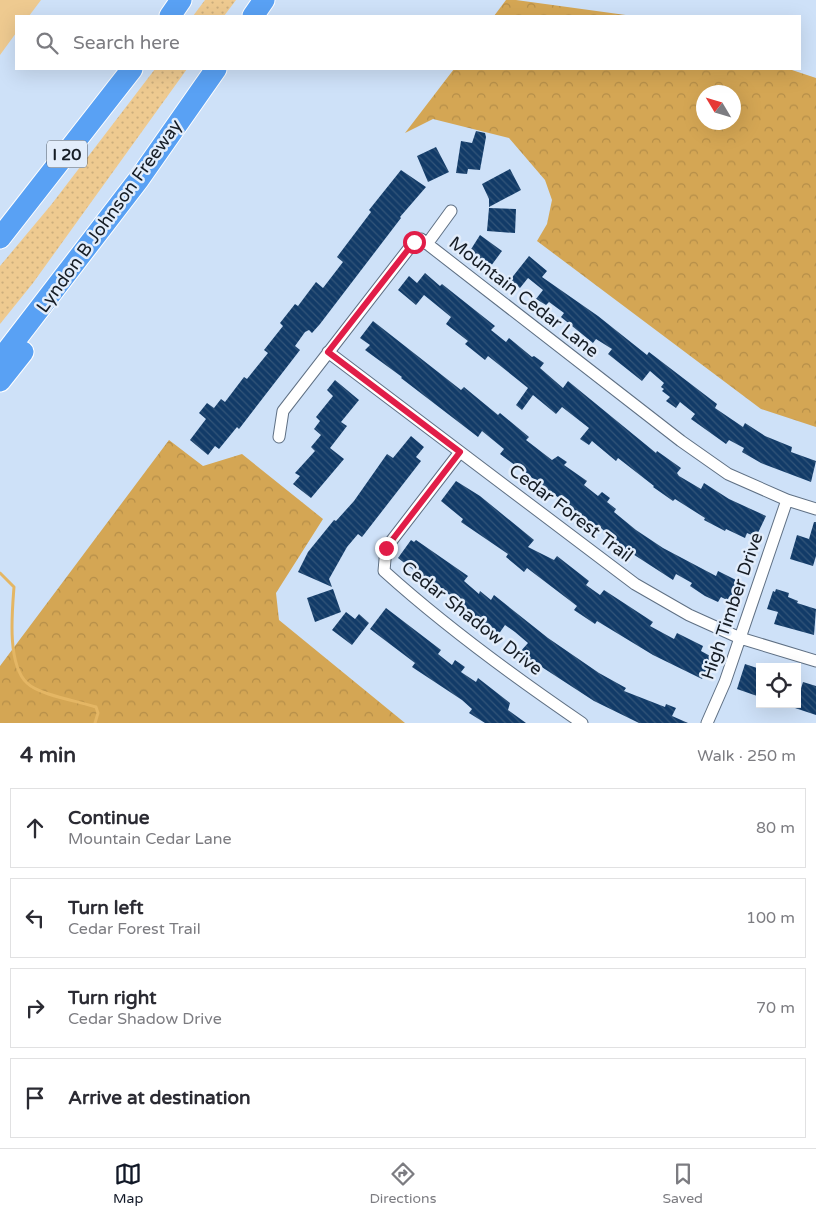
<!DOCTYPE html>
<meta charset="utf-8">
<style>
body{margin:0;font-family:"Varela Round",sans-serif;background:#f7f7f7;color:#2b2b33}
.controls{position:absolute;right:15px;bottom:15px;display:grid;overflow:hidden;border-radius:0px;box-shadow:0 5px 20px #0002}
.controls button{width:45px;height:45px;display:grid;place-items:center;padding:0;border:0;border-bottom:1px solid #e1e1e2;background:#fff;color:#2b2b33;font:25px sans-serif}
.compass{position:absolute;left:696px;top:85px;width:45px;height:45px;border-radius:50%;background:#fff;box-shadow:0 5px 20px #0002;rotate:308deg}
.stop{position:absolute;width:15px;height:15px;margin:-11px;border:4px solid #e11d48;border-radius:50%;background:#fff}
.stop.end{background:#e11d48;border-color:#fff;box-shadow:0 1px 5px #0008}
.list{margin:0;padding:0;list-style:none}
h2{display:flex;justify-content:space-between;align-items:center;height:65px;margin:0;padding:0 20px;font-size:21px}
h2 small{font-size:16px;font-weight:400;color:#7c7c81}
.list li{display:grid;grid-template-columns:32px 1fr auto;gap:15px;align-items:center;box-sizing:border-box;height:80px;margin:0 10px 10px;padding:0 10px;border:1px solid #e1e1e2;border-radius:0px}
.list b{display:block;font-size:19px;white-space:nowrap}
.list p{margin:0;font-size:16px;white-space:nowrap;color:#7c7c81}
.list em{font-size:16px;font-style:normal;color:#7c7c81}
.icon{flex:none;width:28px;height:28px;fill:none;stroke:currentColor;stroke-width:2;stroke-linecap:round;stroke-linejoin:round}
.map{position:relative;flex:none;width:816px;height:723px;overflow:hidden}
.search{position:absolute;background:#fff;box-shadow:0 5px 20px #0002;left:15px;right:15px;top:15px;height:55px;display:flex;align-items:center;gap:12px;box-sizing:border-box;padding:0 18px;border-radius:0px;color:#7c7c81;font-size:19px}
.sheet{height:425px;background:#fff}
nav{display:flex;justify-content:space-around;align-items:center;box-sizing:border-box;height:70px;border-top:1px solid #e1e1e2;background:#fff;font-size:14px;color:#7c7c81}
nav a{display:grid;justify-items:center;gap:2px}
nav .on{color:#111827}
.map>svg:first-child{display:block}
.grass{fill:url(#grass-dots)}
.forest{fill:url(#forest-crowns);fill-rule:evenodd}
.park{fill:#eeca90}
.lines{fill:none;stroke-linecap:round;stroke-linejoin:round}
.stream{stroke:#e4b664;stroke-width:3}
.building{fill:url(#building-back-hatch)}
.street-casing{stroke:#5f7084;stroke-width:13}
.highway-casing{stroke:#fff;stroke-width:23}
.street{stroke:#fff;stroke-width:11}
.highway{stroke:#59a1f4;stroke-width:21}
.route{stroke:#e11d48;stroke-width:6}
.labels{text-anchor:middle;stroke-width:5;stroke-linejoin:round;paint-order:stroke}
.shield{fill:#e2edfb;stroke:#535b65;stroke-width:1}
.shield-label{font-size:16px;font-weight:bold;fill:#161d25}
.street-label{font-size:18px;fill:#161d25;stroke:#e2edfb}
</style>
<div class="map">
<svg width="816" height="723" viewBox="0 0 816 723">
<defs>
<pattern id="grass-dots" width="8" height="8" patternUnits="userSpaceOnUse" patternTransform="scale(1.25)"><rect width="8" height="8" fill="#eeca90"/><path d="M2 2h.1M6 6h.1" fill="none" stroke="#cbad7c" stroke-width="1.8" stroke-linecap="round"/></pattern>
<pattern id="forest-crowns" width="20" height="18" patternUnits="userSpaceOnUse" patternTransform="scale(1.25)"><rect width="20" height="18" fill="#d4a654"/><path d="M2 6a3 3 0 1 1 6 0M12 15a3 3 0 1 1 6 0" fill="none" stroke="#b58e49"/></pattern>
<pattern id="building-back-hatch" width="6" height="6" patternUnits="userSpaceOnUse" patternTransform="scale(1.25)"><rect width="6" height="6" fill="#123b68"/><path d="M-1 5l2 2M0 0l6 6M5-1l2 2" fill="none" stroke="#335579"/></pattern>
</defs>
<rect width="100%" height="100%" fill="#cee1f8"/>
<!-- grass -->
<path class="grass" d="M205,0H236L224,16H193Z
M155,69H187L33,283L0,324V266L51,205Z"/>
<!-- forest -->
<path class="forest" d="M506,0H516L633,16H494Z
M454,69H789L816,78V427L761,409L537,241L547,224L552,200L545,180L509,138L433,119L405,133ZM734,92V122H704V92Z
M169,440L203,466L242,454L323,519L276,593L279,620L405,723H0V666Z"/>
<!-- park -->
<path class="park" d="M0,0H41L29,16H16V33L0,55Z"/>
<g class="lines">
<!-- stream -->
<path class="stream" d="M0,573L14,587C12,613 7,664 27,683C39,695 78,701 96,707L98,713L95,723"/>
</g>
<!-- building -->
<path class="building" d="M476,131L485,133L486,137L480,170L468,169L467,174L456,173L461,141L472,143Z
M436,147L449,172L428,182L417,156Z
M510,169L521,190L489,207V199L482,184Z
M401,170L426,187L400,217L401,218L320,324L312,333L309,330L305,332L295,346L300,350L239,429L237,427L219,449L215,446L208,455L190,440L206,419L199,413L207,403L214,408L221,399L225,402L244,377L247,379L268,353L264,350L283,326L280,323L295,304L298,306L316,282L323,288L343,262L337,257L371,212L369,210Z
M489,208L516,209L515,233L487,231Z
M480,235L502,251L488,270L468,254Z
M529,256L547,271L542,277L598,316L647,355L649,352L717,404L715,408L743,427L745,423L765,436L792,447L791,452L816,461L811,482L761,463L742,452L744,448L729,440L726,444L691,419L695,414L680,402L676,408L666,401L670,397L662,391L664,389L661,387L664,383L650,371L642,381L608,354L612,349L596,339L593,343L561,317L564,313L549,302L546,305L536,299L543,290L528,278L520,288L510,280Z
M425,273L440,286L442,284L495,326L491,330L506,342L509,338L532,357L534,356L544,363L540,368L563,388L568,381L656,453L657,451L681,468L677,473L679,476L701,489L704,483L729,499L766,516L756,537L747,533L745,538L726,529L725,531L704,520L705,518L675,499L673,501L653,487L654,486L618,458L616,461L592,441L589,445L580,439L589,428L562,407L556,414L533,395L522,410L516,405L528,388L488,356L485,360L465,344L468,341L446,324L451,317L424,295L416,305L398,290L409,276L417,283Z
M373,321L461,390L464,387L498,415L500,413L529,437L526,440L552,460L558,456L567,462L564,465L587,481L584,485L598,496L602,492L610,498L607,502L616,509L614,512L636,530L663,548L716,576L718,571L740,582L731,602L721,597L718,602L705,596L690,586L692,583L676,574L673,580L622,547L601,528L600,530L589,524L567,504L500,454L504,449L482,431L478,437L401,378L402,377L365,350L370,345L360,338Z
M335,380L359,400L341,422L347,426L330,448L344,459L311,498L293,484L300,476L295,473L315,451L311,447L321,435L314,429L320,421L316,417L333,396L327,390Z
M411,436L424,447L416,457L421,461L362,537L358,534L347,547L329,579L332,587L298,572L308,552L334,520L336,521L354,501L387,454L393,458Z
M456,481L480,496L534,540L528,547L554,560L557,556L589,581L586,585L600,595L604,590L653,622L650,626L674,639L677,633L703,646L701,651L712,657L702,679L653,655L597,621L595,624L574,610L577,606L527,568L524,572L506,557L508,554L461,522L463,519L441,501Z
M814,522H816V556L813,566L790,559L797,535L809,539Z
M411,540L414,542L416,540L468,576L464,581L479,594L480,591L491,600L494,595L548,638L599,673L626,688L624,691L665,707L666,704L676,708L672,716L688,723H639L594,701L531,660L520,652L528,643L515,632L505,625L498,635L440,587L438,589L398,558Z
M333,589L341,612L315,622L307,598Z
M776,589L789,593L788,597L798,601L797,603L816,609L814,635L774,624L778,612L767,609L773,591L775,592Z
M386,608L441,650L438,654L452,665L455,660L465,667L461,672L476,682L478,678L510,703L508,710L526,723H485L469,713L472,709L462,700L412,667L415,663L370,629Z
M346,612L355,619L359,614L369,623L352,645L332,630Z
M745,664L760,669V697L737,689Z
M803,682L816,686V715L795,708Z"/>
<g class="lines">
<defs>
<path id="street" d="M427,244L451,211
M328,352L635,584L689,615L740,638L816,661
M279,437L283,411L414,242L421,239L681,441L728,474L787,500L816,509
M460,452L386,548L384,571C446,627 513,676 582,723
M707,723L725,682L787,500"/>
<path id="highway" d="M170,16L181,0
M253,16L264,0
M0,238L132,69
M0,360L139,179L216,69
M0,381L23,352"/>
</defs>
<!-- street casing -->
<use href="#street" class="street-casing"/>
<!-- highway casing -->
<use href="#highway" class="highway-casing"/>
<!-- street -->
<use href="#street" class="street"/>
<!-- highway -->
<use href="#highway" class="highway"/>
</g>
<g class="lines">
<!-- route -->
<path class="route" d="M386,548L460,452L328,352L414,242"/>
</g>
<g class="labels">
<!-- shield labels -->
<rect class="shield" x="47" y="140.5" width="40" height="27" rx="4"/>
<g class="shield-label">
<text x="67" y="160">I 20</text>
</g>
<!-- street labels -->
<g class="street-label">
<text transform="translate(109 216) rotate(-54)" y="6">Lyndon B Johnson Freeway</text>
<text transform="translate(524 297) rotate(38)" y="6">Mountain Cedar Lane</text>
<text transform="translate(571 513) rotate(37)" y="6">Cedar Forest Trail</text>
<text transform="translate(732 606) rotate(-71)" y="6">High Timber Drive</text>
<text transform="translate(472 618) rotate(38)" y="6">Cedar Shadow Drive</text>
</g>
</g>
</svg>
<div class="controls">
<button><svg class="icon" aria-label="locate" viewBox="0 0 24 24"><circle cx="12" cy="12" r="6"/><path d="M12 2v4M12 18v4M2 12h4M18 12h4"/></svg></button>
</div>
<svg class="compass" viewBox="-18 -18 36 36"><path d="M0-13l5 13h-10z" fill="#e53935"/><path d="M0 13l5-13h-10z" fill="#7c7c81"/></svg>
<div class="stop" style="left:414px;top:242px"></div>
<div class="stop end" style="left:386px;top:548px"></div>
<div class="search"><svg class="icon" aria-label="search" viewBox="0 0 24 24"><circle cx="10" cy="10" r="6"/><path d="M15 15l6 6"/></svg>Search here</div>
</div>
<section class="sheet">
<h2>4 min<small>Walk · 250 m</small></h2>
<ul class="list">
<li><svg class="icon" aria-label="ahead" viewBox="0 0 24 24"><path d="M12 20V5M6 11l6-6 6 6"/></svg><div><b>Continue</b><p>Mountain Cedar Lane</p></div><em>80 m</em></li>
<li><svg class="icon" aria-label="left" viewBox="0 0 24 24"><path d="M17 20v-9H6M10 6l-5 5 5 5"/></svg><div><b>Turn left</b><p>Cedar Forest Trail</p></div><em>100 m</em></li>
<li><svg class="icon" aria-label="right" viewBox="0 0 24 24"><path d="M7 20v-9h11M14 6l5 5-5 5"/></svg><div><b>Turn right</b><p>Cedar Shadow Drive</p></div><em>70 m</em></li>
<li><svg class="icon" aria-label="arrive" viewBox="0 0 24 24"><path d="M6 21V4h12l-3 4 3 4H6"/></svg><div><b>Arrive at destination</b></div></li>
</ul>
</section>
<nav>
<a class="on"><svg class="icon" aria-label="map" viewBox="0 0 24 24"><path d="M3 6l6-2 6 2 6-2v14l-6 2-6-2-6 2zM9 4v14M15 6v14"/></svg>Map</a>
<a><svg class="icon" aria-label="directions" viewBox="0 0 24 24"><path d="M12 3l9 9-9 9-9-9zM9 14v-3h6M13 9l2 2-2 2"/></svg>Directions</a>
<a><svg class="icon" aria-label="saved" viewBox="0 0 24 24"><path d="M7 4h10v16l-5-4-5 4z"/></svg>Saved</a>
</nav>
